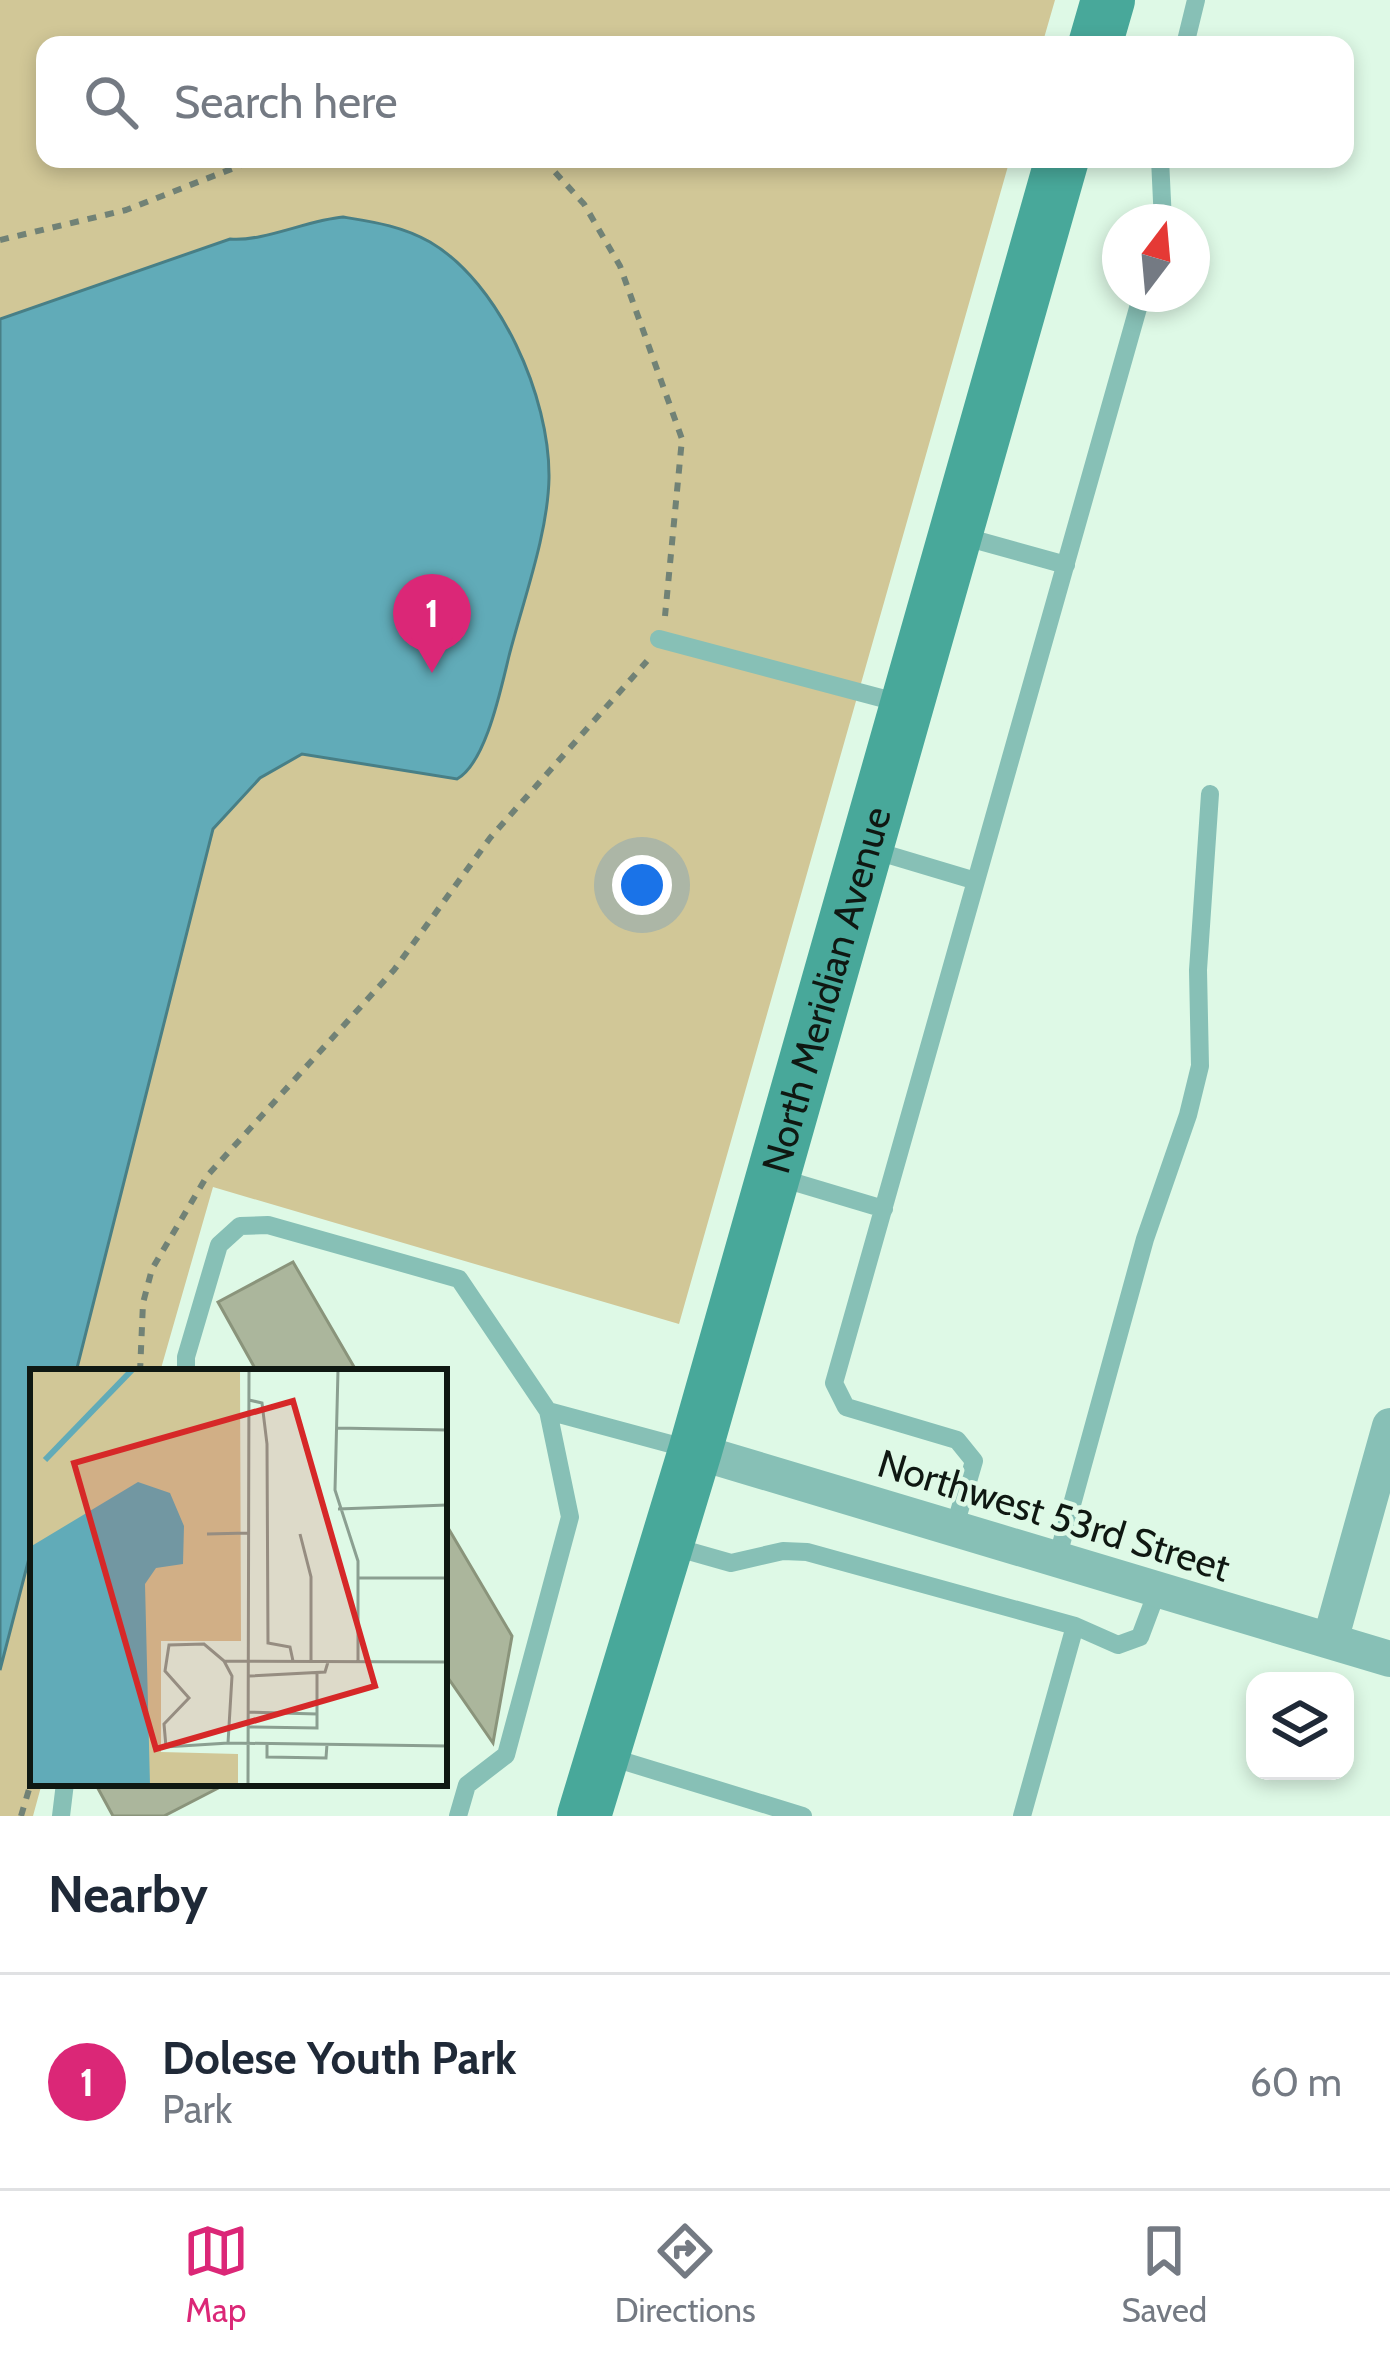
<!DOCTYPE html>
<style>
body{margin:0;font-family:Cabin,sans-serif;background:#f6f6f7;color:#1f2937}
.controls{position:absolute;right:36px;bottom:36px;display:grid;overflow:hidden;border-radius:24px;box-shadow:0 6px 18px #0003}
.controls button{width:108px;height:108px;display:grid;place-items:center;padding:0;border:0;border-bottom:3px solid #e0e1e3;background:#fff;color:#1f2937;font:60px sans-serif}
.compass{position:absolute;left:1102px;top:204px;width:108px;height:108px;border-radius:50%;background:#fff;box-shadow:0 6px 18px #0003;rotate:16deg}
.you{position:absolute;left:642px;top:885px;width:42px;height:42px;margin:-30px;border:9px solid #fff;border-radius:50%;background:#1a73e8;box-shadow:0 0 0 18px #1a73e833}
.badge{display:grid;place-items:center;width:78px;height:78px;border-radius:50%;background:#db2777;color:#fff;font-size:39px;font-weight:700}
.pin{position:absolute;translate:-50% -99px;filter:drop-shadow(0 3px 6px #0008)}
.pin::after{content:'';position:absolute;top:63px;width:42px;height:36px;background:inherit;clip-path:polygon(0 0,100% 0,50% 100%)}
.list{margin:0;padding:0;list-style:none}
h2{display:flex;justify-content:space-between;align-items:center;height:156px;margin:0;padding:0 48px;font-size:51px}
h2 small{font-size:39px;font-weight:400;color:#747a83}
.list li{display:grid;grid-template-columns:78px 1fr auto;gap:36px;align-items:center;box-sizing:border-box;height:216px;padding:0 48px;border-top:3px solid #e0e1e3}
.list b{display:block;font-size:45px;white-space:nowrap}
.list p{margin:0;font-size:39px;white-space:nowrap;color:#747a83}
.list em{font-size:39px;font-style:normal;color:#747a83}
.icon{flex:none;width:66px;height:66px;fill:none;stroke:currentColor;stroke-width:2;stroke-linecap:round;stroke-linejoin:round}
.map{position:relative;flex:none;width:1390px;height:1816px;overflow:hidden}
.search{position:absolute;background:#fff;box-shadow:0 6px 18px #0003;left:36px;right:36px;top:36px;height:132px;display:flex;align-items:center;gap:30px;box-sizing:border-box;padding:0 42px;border-radius:24px;color:#747a83;font-size:45px}
.sheet{height:372px;background:#fff}
nav{display:flex;justify-content:space-around;align-items:center;box-sizing:border-box;height:168px;border-top:3px solid #e0e1e3;background:#fff;font-size:33px;color:#747a83}
nav a{display:grid;justify-items:center;gap:6px}
nav .on{color:#db2777}
.map>svg:first-child{display:block}
.green{fill:#d1c797}
.water{fill:#61abb8;stroke:#487f86;stroke-width:3}
.building{fill:#abb69c;stroke:#8a947b;stroke-width:3}
.lines{fill:none;stroke-linecap:round;stroke-linejoin:round}
.path{stroke:#718276;stroke-width:6;stroke-dasharray:9 9;stroke-linecap:butt}
.service{stroke:#87c0b6;stroke-width:18}
.minor{stroke:#87c0b6;stroke-width:36}
.secondary{stroke:#48a89a;stroke-width:54}
.labels{text-anchor:middle;stroke-width:9;stroke-linejoin:round;paint-order:stroke}
.street-label{font-size:39px;fill:#0f1812;stroke:#def9e6}
.inset-river{fill:none;stroke:#61abb8;stroke-width:6}
.inset-road{fill:none;stroke:#8b9f91;stroke-width:3}
.view{fill:#d62828;fill-opacity:0.15;stroke:#d62828;stroke-width:6}
.inset-edge{fill:none;stroke:#0f1812;stroke-width:6}
</style>
<div class="map">
<svg width="1390" height="1816" viewBox="0 0 1390 1816">
<rect width="100%" height="100%" fill="#def9e6"/>
<!-- green -->
<path class="green" d="M0,0H1055L1042,45H45V159H1010L679,1324L213,1187L160,1372H33V1783H42L33,1816H0Z"/>
<!-- water -->
<path class="water" d="M343,217C374,222 402,226 430,242C500,283 550,397 549,478C548,534 523,601 509,656C501,688 486,763 457,779L302,754L260,778L213,829L76,1372H33V1543L0,1670V319L230,239C263,242 308,220 343,217Z"/>
<!-- building -->
<path class="building" d="M293,1262L357,1372H257L218,1302Z
M444,1521L512,1636L493,1743L444,1672Z
M95,1783H228L164,1816H113Z"/>
<g class="lines">
<!-- path -->
<path class="path" d="M543,159L584,204L620,266L682,439L665,616
M0,240L126,210L257,159
M140,1372L143,1303L152,1269L207,1176L394,970L490,838L647,661
M21,1816L33,1776"/>
<!-- service -->
<path class="service" d="M1185,45L1196,0
M1160,159L1163,222
M958,535L1066,565
M659,639L900,703
M869,849L976,881
M777,1177L884,1209
M186,1372V1357L219,1245L240,1226L268,1225L459,1279L548,1411L570,1517L506,1755L467,1785L458,1816
M548,1411L689,1449
M954,1529L974,1461L957,1440L846,1407L834,1383L1142,294
M671,1546L731,1563L783,1551L807,1552L1075,1626L1118,1645L1140,1637L1158,1589
M1057,1559L1145,1239L1188,1115L1200,1066L1198,970L1210,794
M607,1756L803,1816
M61,1816L65,1783
M1022,1816L1075,1626"/>
<!-- minor -->
<path class="minor" d="M695,1451L1390,1659
M1330,1641L1390,1426"/>
<!-- secondary -->
<g class="secondary">
<path d="M1095,45L1108,0"/>
<path id="s1" d="M584,1816L695,1451L1062,159"/>
</g>
</g>
<g class="labels">
<!-- street labels -->
<g class="street-label">
<text dy="14" stroke="none"><textPath href="#s1" startOffset="861">North Meridian Avenue</textPath></text>
<text transform="translate(1054 1515) rotate(17)" y="14">Northwest 53rd Street</text>
</g>
</g>
<!-- overview -->
<g transform="translate(30 1369)">
<rect width="417" height="417" fill="#def9e6"/>
<path d="M0,1H210L211,272H131V383L208,385V416H0Z" fill="#d1c797"/>
<path d="M108,113L140,124L154,157L153,195L126,199L115,215L120,416H0V178Z" fill="#61abb8"/>
<path class="inset-river" d="M15,91L102,1"/>
<path class="inset-road" d="M308,1L305,121L328,192V293M219,31L232,34L237,75L238,274L260,278L263,292M306,59L417,61M308,140L417,136M177,165L218,164M270,165L281,208V292M327,209H417M194,292L202,307L198,374L136,378L134,355L159,329L135,302L139,276L174,275L194,292L417,293M219,307L295,303L298,293M218,343L287,345M218,358L287,359V302M198,374L417,377M237,375V388L296,389L297,375M218,416L219,1"/>
<path class="view" d="M263,32L345,317L126,380L44,94Z"/>
<rect width="417" height="417" class="inset-edge"/>
</g>
</svg>
<div class="controls">
<button><svg class="icon" aria-label="layers" viewBox="0 0 24 24"><path d="M12 4l9 5-9 5-9-5zM3 14l9 5 9-5"/></svg></button>
</div>
<svg class="compass" viewBox="-18 -18 36 36"><path d="M0-13l5 13h-10z" fill="#e53935"/><path d="M0 13l5-13h-10z" fill="#747a83"/></svg>
<div class="you"></div>
<div class="pin badge" style="left:432px;top:673px">1</div>
<div class="search"><svg class="icon" aria-label="search" viewBox="0 0 24 24"><circle cx="10" cy="10" r="6"/><path d="M15 15l6 6"/></svg>Search here</div>
</div>
<section class="sheet">
<h2>Nearby<small></small></h2>
<ul class="list">
<li><span class="badge">1</span><div><b>Dolese Youth Park</b><p>Park</p></div><em>60 m</em></li>
</ul>
</section>
<nav>
<a class="on"><svg class="icon" aria-label="map" viewBox="0 0 24 24"><path d="M3 6l6-2 6 2 6-2v14l-6 2-6-2-6 2zM9 4v14M15 6v14"/></svg>Map</a>
<a><svg class="icon" aria-label="directions" viewBox="0 0 24 24"><path d="M12 3l9 9-9 9-9-9zM9 14v-3h6M13 9l2 2-2 2"/></svg>Directions</a>
<a><svg class="icon" aria-label="saved" viewBox="0 0 24 24"><path d="M7 4h10v16l-5-4-5 4z"/></svg>Saved</a>
</nav>
